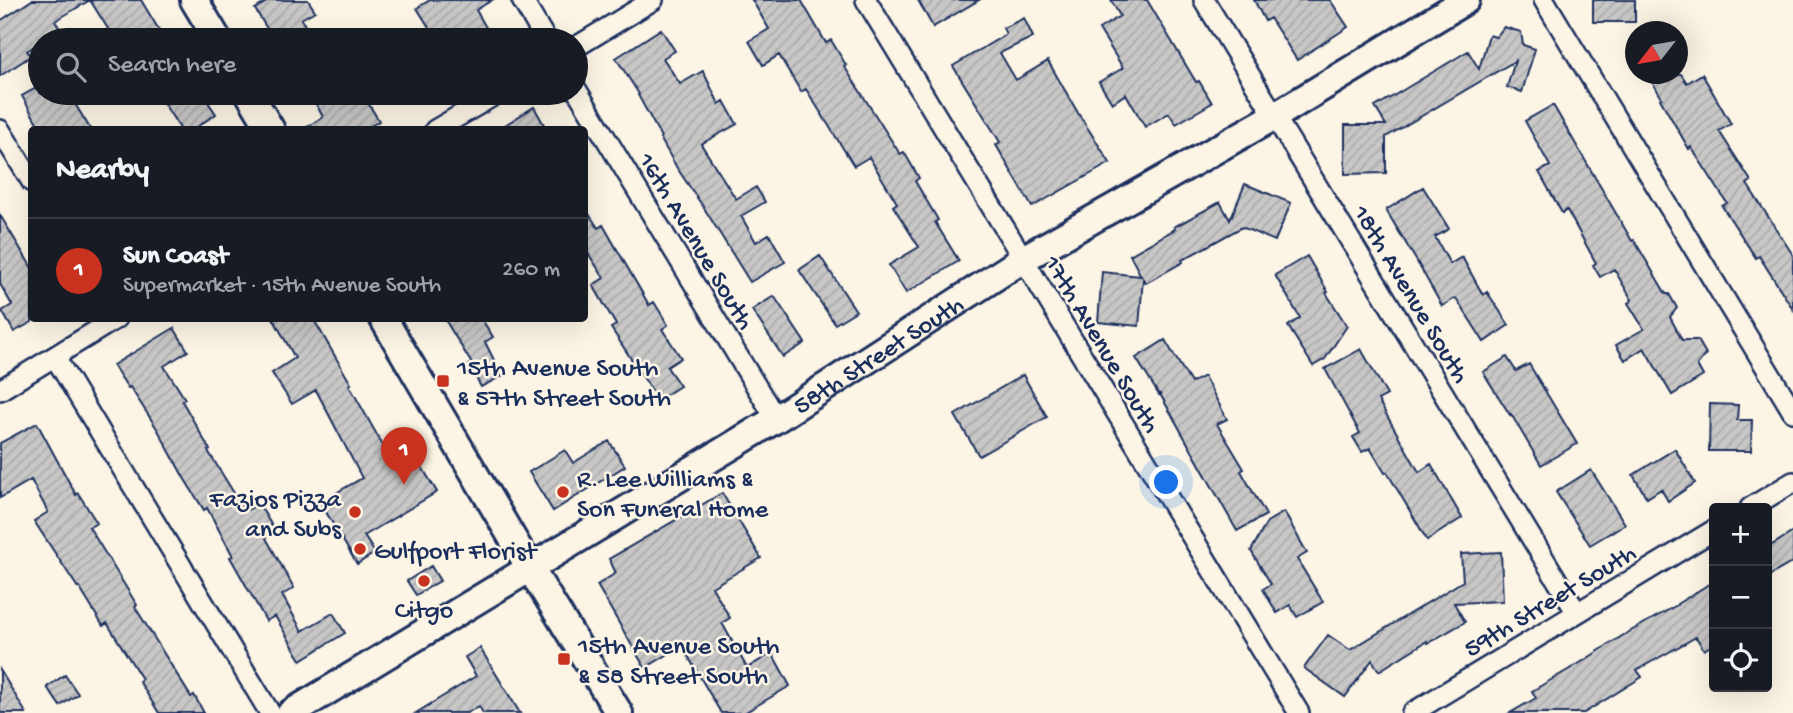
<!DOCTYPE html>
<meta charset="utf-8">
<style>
body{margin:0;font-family:"Gochi Hand",sans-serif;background:#242831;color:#f1f3f6}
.controls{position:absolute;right:21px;bottom:21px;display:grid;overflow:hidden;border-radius:7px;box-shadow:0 7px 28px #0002}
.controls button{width:63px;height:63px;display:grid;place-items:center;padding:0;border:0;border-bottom:2px solid #363941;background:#171b24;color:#f1f3f6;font:35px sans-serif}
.compass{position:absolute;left:1625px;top:21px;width:63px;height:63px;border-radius:50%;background:#171b24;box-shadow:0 7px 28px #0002;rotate:239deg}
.you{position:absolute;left:1167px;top:483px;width:24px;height:24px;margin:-18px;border:5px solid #fff;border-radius:50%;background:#1a73e8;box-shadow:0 0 0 10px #1a73e833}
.badge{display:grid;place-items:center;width:46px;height:46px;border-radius:50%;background:#c8321e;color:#fff;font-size:23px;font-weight:700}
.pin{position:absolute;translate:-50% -58px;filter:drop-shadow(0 2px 4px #0008)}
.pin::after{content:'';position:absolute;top:37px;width:24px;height:21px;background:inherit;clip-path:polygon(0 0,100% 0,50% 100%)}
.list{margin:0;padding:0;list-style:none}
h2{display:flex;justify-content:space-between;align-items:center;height:91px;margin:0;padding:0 28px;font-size:30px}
h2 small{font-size:23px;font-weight:400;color:#9ea1a6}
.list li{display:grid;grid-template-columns:46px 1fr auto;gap:21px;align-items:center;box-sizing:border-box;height:105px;padding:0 28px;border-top:2px solid #363941}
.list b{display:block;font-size:26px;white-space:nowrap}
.list p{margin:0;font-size:23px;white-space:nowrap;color:#9ea1a6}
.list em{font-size:23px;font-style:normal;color:#9ea1a6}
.icon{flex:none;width:38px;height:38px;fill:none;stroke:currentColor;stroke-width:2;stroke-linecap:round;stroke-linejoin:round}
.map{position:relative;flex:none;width:1793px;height:713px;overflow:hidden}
.search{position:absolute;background:#171b24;box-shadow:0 7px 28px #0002;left:28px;top:28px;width:560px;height:77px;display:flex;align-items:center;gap:18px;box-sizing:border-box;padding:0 24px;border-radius:38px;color:#9ea1a6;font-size:26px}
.panel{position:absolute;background:#171b24;box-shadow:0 7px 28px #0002;left:28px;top:126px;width:560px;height:196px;border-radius:7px}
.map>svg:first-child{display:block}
.building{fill:url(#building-hatch);stroke:#1b2f5e;stroke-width:2}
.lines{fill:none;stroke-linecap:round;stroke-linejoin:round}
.street-casing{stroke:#1b2f5e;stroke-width:24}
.secondary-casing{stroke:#1b2f5e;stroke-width:32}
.street{stroke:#fcf5e5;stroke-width:19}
.secondary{stroke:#fcf5e5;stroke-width:26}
.poi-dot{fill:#c8321e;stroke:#fcf5e5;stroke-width:2.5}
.labels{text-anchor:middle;stroke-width:5;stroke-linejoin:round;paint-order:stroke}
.street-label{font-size:26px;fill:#1b2f5e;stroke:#fcf5e5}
.poi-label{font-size:26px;fill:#1b2f5e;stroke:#fcf5e5;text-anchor:start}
</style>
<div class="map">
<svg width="1793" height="713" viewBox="0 0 1793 713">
<defs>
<pattern id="building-hatch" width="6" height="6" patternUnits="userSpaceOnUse" patternTransform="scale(1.75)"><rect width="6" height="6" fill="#c8c7c6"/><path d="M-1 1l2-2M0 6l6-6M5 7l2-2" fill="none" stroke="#ababac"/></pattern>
</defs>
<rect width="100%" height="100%" fill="#fcf5e5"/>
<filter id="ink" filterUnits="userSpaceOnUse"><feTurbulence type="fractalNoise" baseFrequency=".0143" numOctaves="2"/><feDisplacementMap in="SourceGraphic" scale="14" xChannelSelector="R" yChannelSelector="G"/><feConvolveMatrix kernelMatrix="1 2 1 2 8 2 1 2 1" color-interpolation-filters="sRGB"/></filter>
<g filter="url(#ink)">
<!-- building -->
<path class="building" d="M32,0H90L55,21L60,29L43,40H40V42L27,51L31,56L0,76V21Z
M90,0H141L165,40H115Z
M270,0H308L315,11L301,19L314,40H274L255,9Z
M430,0H492L476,10L493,40H437L417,8Z
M752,0H801L826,43L831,40L846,65L844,66L900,154L904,152L919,178L915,181L938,220L935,222L959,261L906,293L889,265L919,247L893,206L897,203L869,157L854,166L806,89L801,92L779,55L763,65L749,41L769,29Z
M918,0H979L933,27Z
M1111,0H1147L1196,82L1199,81L1212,103L1176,124L1169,113L1145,127L1126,94L1112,103L1099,82L1123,68L1099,29L1120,16Z
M1254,0H1330L1348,27L1297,60L1270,18L1265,21Z
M1593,0H1635V22H1593Z
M1024,18L1033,37L1000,53L1016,80L1048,61L1078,113L1110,163L1032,207L996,145L1000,142L953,66L1006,34L1003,28Z
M1504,27L1521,32L1523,45L1535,49L1522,92L1507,87L1515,61L1386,137V173L1345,174V125H1386L1375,107L1468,51L1479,69L1489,35L1496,37Z
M661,29L675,51L663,58L680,84L703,71L719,104L724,101L737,124L701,144L736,199L756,187L765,202L741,216L756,242L769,234L785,262L750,282L704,208L677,168L660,138L661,137L638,95L639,94L616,58Z
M1647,74H1681L1687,83L1702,74L1731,124L1719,131L1751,181L1747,184L1793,255V309L1759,256L1756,258L1722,206L1727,203L1691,147L1689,149L1660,99L1662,98Z
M40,86V93H95L75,104L91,130H41L22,96Z
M157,93H202L216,114L192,130H181Z
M310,93H362L379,121L364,130H302L323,117Z
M1553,105L1632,241L1634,240L1666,294H1669L1677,308L1670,317L1682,340H1698L1706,354L1697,365L1703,376L1672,395L1644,348L1625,360L1616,345L1644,329L1628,303L1632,300L1614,269L1600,277L1593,265L1596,263L1567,210L1562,213L1539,172L1550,166L1525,121Z
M534,107L547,130H497Z
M1245,184L1291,203L1275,241L1242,227L1182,260L1183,262L1146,283L1143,279L1139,326L1098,322L1102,272L1141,276L1130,255L1175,229L1174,227L1220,202L1230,220Z
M1423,187L1449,229L1435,237L1450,264L1462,257L1483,295L1487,292L1509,325L1484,342L1456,298L1442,306L1416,260L1386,210Z
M584,206L598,228L603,225L649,305L654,302L668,325L662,329L681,358L667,367L680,386L658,400L611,328L616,325L593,285L604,278L584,247Z
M0,215L32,268V322L14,332L2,311L12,305L0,284Z
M820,256L856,311L835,324L799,270Z
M1307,256L1328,292L1326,293L1347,326L1325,359L1313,366L1288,326L1300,318L1275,275Z
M774,296L805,343L783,357L752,310Z
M273,318H313L351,384L349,385L391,460L411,449L437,492L364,536L375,553L357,564L320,502L362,478L316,390L292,404L272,373L295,358Z
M444,318H481L493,337L485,342L502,376L481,387L469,365L472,364Z
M174,328L188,351L164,366L185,399L182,401L210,450L208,451L245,511L259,504L272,526L262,531L294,588L282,595L302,631L333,613L345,633L301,660L275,616L266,621L230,557L233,556L207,508L204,510L184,478L158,430L130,387L128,388L113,365Z
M1165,340L1191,383L1204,376L1227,419L1217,424L1244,469L1241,471L1266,515L1237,531L1160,394L1159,395L1136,358Z
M1361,349L1387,395L1378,400L1419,472L1431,464L1462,518L1427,540L1387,472L1385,473L1370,448L1362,452L1353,437L1360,433L1325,369Z
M1507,357L1516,371L1529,364L1577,444L1541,465L1511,414L1510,415L1483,372Z
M1023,375L1047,417L979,456L955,415Z
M1710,404L1738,405L1737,420H1752L1751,451H1709Z
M37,423L76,495L78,493L97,523L89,527L137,605L135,607L191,697L194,695L204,713H159L139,681L142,679L107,623L103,626L79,587L78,588L34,521L48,512L31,480L0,498V443Z
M609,441L625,466L553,511L529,472L565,450L573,463Z
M1675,449L1695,483L1668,501L1661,489L1647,498L1633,475Z
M1591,470L1625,524L1590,545L1556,492Z
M722,493L761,558L712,587L730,618L722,623L747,668L772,653L790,686L744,713H721L682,646L645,668L597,585L616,573L609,559Z
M1284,512L1307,553L1297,559L1323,602L1297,617L1290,605L1277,613L1263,589L1271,584L1251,551L1267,522Z
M1793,532V562L1767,577V548Z
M1501,552L1503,601L1454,603L1465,622L1428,643L1427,641L1379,671L1372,660L1345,697L1304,668L1328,635L1350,650L1463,581L1461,554Z
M431,566L440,581L416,595L407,581Z
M1714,581V644L1704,650L1696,637L1637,670L1642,677L1584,713H1510L1536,698L1532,691L1580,663L1622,636L1677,605V604Z
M480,648L520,713H483L479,706L467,713H416L476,676L465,657Z
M0,670L26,713H0Z
M65,675L78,694L60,706L47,687Z"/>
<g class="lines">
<defs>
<path id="street" d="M522,0L546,40
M866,0L1299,713
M1204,0L1577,613
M1544,0L1793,412
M576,47L653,0
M576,89L776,419
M0,130L32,182
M435,130L498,93
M55,357L270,713
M0,390L117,318
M1750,508L1793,482
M1412,713L1714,530"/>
<g id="secondary">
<path d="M194,0L218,40"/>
<path d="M249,93L271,130"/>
<path d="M383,318L530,568L619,713"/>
<path id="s1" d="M291,713L776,419L1023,259L1275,116L1466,0"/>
</g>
</defs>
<!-- street casing -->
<use href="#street" class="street-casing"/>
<!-- secondary casing -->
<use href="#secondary" class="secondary-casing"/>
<!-- street -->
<use href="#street" class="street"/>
<!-- secondary -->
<use href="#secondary" class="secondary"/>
</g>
</g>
<!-- markers -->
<g class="poi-dot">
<rect x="436" y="374" width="14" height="14" rx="3.5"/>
<circle cx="563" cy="492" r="7"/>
<circle cx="355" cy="512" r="7"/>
<circle cx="360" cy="549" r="7"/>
<circle cx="424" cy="581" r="7"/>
<rect x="557" y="652" width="14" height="14" rx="3.5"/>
</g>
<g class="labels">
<!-- street labels -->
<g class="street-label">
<text transform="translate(698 240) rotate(59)" y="9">16th Avenue South</text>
<text transform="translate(1413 293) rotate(59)" y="9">18th Avenue South</text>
<text transform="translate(1104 343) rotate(59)" y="9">17th Avenue South</text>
<text dy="9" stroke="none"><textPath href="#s1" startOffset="688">58th Street South</textPath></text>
<text transform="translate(1549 599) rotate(-31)" y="9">59th Street South</text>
</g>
<!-- poi labels -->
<g class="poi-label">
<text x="457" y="375">15th Avenue South<tspan x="457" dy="30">&amp; 57th Street South</tspan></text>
<text x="577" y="486">R. Lee Williams &amp;<tspan x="577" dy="30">Son Funeral Home</tspan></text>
<text x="341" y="506" text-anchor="end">Fazios Pizza<tspan x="341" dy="30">and Subs</tspan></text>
<text x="374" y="558">Gulfport Florist</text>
<text x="424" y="617" text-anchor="middle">Citgo</text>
<text x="578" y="653">15th Avenue South<tspan x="578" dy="30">&amp; 58 Street South</tspan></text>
</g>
</g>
</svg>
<div class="controls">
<button>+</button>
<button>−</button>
<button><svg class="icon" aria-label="locate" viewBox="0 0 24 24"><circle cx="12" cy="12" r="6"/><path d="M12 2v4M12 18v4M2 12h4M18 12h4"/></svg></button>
</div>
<svg class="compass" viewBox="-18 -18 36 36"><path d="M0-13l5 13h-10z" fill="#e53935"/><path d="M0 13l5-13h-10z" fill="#9ea1a6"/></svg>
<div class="you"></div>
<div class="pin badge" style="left:404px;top:485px">1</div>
<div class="search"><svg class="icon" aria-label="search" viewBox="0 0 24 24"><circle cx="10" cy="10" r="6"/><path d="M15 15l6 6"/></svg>Search here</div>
<section class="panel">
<h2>Nearby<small></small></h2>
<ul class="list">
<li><span class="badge">1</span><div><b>Sun Coast</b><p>Supermarket · 15th Avenue South</p></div><em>260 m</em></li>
</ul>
</section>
</div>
